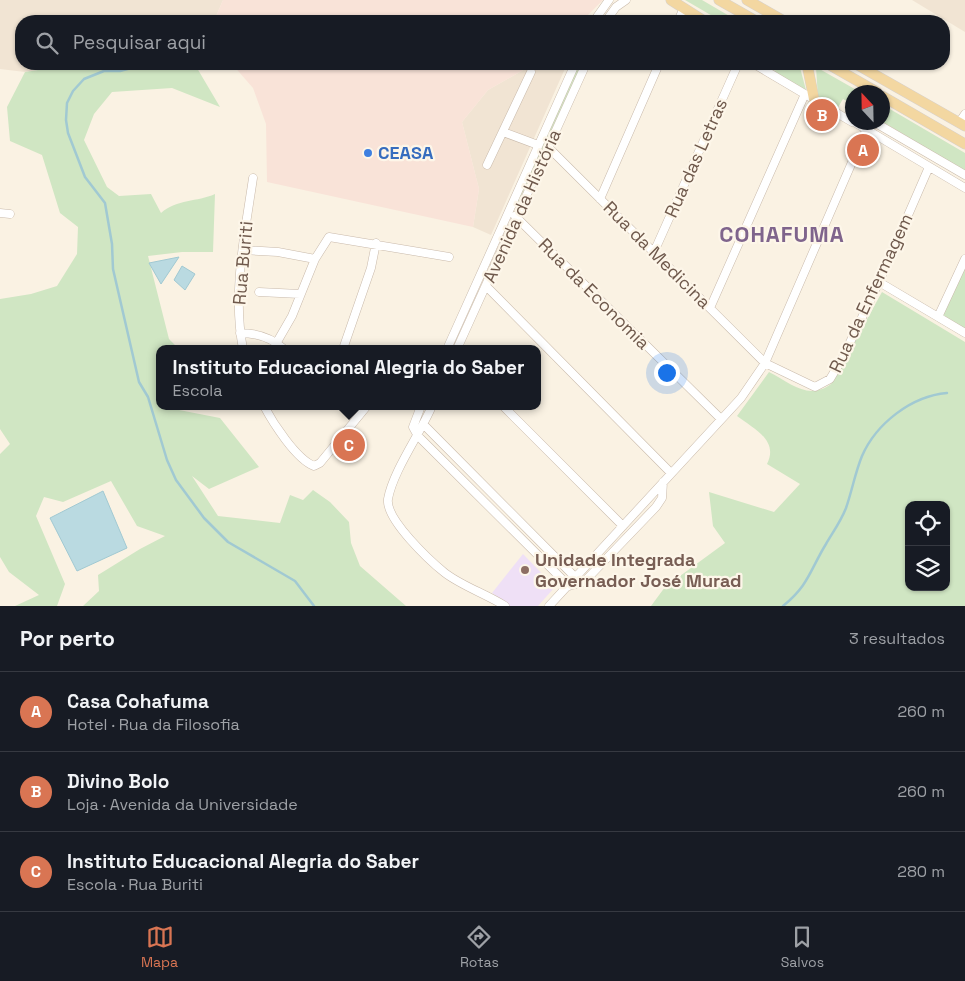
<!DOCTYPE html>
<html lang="pt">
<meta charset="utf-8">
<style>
body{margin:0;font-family:"Space Grotesk",sans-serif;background:#20242c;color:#f1f3f6}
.controls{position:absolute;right:15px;bottom:15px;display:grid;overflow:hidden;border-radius:10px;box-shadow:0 1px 4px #0004}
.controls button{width:45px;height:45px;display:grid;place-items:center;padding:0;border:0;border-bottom:1px solid #363941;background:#171b24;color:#f1f3f6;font:25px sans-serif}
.compass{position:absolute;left:845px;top:85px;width:45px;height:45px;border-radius:50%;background:#171b24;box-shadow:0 1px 4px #0004;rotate:338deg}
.you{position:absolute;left:666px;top:372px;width:18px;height:18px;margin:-12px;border:4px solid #fff;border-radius:50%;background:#1a73e8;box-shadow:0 0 0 8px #1a73e833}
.badge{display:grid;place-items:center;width:32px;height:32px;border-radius:50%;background:#d97553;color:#fff;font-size:16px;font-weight:700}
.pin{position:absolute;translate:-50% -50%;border:2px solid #fff;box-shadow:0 1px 5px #0006}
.popup{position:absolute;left:156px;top:345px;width:385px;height:65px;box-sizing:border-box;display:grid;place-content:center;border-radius:10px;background:#171b24;filter:drop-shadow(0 1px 4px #0005);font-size:16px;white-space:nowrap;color:#9ea1a6}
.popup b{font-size:19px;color:#f1f3f6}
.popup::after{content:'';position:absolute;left:50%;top:100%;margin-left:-10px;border:10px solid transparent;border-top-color:#171b24}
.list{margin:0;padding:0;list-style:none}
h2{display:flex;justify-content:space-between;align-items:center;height:65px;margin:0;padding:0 20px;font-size:21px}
h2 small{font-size:16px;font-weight:400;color:#9ea1a6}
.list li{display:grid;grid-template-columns:32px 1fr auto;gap:15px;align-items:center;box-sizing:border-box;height:80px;padding:0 20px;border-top:1px solid #363941}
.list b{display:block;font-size:19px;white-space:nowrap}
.list p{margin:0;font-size:16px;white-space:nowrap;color:#9ea1a6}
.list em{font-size:16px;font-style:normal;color:#9ea1a6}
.icon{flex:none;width:28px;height:28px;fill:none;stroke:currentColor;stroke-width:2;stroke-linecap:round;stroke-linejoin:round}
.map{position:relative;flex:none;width:965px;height:606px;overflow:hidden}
.search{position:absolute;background:#171b24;box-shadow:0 1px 4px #0004;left:15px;right:15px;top:15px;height:55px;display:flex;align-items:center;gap:12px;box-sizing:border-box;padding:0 18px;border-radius:20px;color:#9ea1a6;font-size:19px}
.sheet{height:305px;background:#171b24}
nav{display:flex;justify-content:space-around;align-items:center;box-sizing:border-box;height:70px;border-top:1px solid #363941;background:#171b24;font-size:14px;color:#9ea1a6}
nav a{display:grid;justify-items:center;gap:2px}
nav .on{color:#d97553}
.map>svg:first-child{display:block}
.residential{fill:#f1e4d3}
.commercial{fill:#f9e3d8}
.education{fill:#efe0f6}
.green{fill:#d0e6c3;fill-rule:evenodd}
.water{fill:#badae1;stroke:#a1c9d2}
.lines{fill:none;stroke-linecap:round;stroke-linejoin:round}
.stream{stroke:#a1c9d2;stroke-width:2.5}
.minor-casing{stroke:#c9baab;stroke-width:9}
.major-casing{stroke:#d7d1cd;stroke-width:11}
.minor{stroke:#fff;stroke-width:8}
.major{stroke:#f3d7a1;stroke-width:10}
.shop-dot{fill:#3f7fe0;stroke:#fdf6e9;stroke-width:2}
.education-dot{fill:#8d6e63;stroke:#fdf6e9;stroke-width:2}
.labels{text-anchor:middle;stroke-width:4.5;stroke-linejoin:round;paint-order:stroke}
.shop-label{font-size:18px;font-weight:bold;fill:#366cbe;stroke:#fdf6e9;text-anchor:start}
.street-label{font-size:18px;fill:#6f594c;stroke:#fdf6e9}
.education-label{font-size:18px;font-weight:bold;fill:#785e54;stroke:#fdf6e9;text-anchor:start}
.district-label{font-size:22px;font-weight:bold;letter-spacing:1px;fill:#7f648c;stroke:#fdf6e9}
</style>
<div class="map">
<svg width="965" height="606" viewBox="0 0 965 606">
<rect width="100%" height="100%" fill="#faf2e3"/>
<!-- residential -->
<path class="residential" d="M0,0H223L214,21H21V64H66L25,72L0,69Z
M912,0H965V32Z
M534,64H567L491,235L473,227L479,189L462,122L488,90Z"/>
<!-- commercial -->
<path class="commercial" d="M223,0H603L582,21H214Z
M232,64H534L488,90L462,122L479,189L473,227L267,182L266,124L253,88Z"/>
<!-- education -->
<path class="education" d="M523,554L555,587L538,606H510L492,593Z"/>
<!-- green -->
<path class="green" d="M685,0H702L738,21H721Z
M77,64H191L197,68L220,107L172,88L112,92L94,114L84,140L107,187L119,196L151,194L161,213C177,199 197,202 215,194L213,252H182L148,256L169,339L179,349H160V406H180L179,410L220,418L259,467L209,489L192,476L218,516L280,523L290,495L303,500L313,490L330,502L349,522L351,543L360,566L406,606H83L99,591L98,575L140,549L165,536L137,526L111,481L63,502L44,497L36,516L65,584L57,606H15L39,595L9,572L0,557V454L10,444L0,429V299L31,294L57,286L77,254L78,227L60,213L42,155L10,141L7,107L25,72Z
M578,64H582L516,207L514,206Z
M788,64H799L806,90L772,71L782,69Z
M816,67L860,92H852V104L843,99L837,109L818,98Z
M883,105L965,153V171L883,122Z
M965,263V334L938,318Z
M882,292L965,342V606H651L665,587L725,543L713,526L709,492L774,512L800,484L767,464C779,440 754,429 737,416L769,372C791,383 808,401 831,384ZM909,505H946V587H909Z"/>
<!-- water -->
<path class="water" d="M179,257L161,284L149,263Z
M182,266L195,274L185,290L174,280Z
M103,491L127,548L77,571L50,518Z"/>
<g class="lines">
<!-- stream -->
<path class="stream" d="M146,64L120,71H104L84,79L73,91L67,103L66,120L68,133L85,177L105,203L112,244L113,269L139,382L148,397L167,460L176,480L204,518L228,542L295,581L314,606
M783,606C809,585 810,570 826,544C833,532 841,521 846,508C852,491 855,473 862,456C876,424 911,396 947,393"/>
<defs>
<path id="minor" d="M594,21L609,0
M606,21L616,7L626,0
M678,21L684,8
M754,64L852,122
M854,122L965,188
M874,122L965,175
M959,123L965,114
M503,132L538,145
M548,147L765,363L815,387L830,379L842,359L879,282L929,167
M487,165L531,72
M600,199L659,64
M0,213L10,214
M515,216L721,419
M243,250L278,252L315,259
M654,252L738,64
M879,282L965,333
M486,286L671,473
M259,292L300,294
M710,308L805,94
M938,317L965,259
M240,333C257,333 272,338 284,349
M277,342L292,316L315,259L329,237L449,257
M243,349C232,293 245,233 253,178
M343,349L371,268L376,243
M447,349L575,64
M457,349L586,64
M264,406C273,423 296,459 314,466L320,463L367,406
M421,406L413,427L418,436L569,586
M432,406C420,434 393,471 388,499C385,519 430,561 445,573C462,586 486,594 505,606
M503,406L623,526
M424,425L576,578
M569,586L584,582L656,507L662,498L663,482
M549,606L741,398L765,363L866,130L869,125L874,122"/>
<path id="major" d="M671,0L704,21
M719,0L756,21
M747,0L784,21
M807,64L814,99
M828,64L877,92
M856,64L965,126
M882,96L965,144"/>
</defs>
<!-- minor casing -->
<use href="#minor" class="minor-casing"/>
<!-- major casing -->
<use href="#major" class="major-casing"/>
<!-- minor -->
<use href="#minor" class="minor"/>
<!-- major -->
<use href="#major" class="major"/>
</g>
<!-- markers -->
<circle class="shop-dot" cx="368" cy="153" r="5"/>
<circle class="education-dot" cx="525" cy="570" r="5"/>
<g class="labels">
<!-- shop labels -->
<g class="shop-label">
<text x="378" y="159">CEASA</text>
</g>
<!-- street labels -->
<g class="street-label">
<text transform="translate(696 158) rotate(-66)" y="6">Rua das Letras</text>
<text transform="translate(522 206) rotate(-66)" y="6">Avenida da História</text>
<text transform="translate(657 255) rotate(45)" y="6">Rua da Medicina</text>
<text transform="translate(243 263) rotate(-85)" y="6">Rua Buriti</text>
<text transform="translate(871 293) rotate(-65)" y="6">Rua da Enfermagem</text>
<text transform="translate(594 294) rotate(45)" y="6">Rua da Economia</text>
</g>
<!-- education labels -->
<g class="education-label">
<text x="535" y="566">Unidade Integrada<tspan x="535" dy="21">Governador José Murad</tspan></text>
</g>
<!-- district labels -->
<g class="district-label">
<text x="782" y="242">COHAFUMA</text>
</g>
</g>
</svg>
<div class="controls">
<button><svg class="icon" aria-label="locate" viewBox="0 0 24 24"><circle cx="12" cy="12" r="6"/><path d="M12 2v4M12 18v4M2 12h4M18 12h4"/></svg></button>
<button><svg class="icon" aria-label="layers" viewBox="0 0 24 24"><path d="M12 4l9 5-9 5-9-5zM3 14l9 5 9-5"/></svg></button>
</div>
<svg class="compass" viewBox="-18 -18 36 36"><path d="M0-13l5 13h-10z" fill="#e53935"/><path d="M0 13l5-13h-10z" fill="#9ea1a6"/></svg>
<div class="you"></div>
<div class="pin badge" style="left:863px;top:150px">A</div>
<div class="pin badge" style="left:822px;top:115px">B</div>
<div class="pin badge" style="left:349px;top:445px">C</div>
<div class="popup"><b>Instituto Educacional Alegria do Saber</b>Escola</div>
<div class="search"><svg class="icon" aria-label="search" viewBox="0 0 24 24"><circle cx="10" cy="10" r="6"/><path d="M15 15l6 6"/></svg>Pesquisar aqui</div>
</div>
<section class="sheet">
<h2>Por perto<small>3 resultados</small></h2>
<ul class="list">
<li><span class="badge">A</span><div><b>Casa Cohafuma</b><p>Hotel · Rua da Filosofia</p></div><em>260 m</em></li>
<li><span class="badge">B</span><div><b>Divino Bolo</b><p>Loja · Avenida da Universidade</p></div><em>260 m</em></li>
<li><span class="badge">C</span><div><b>Instituto Educacional Alegria do Saber</b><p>Escola · Rua Buriti</p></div><em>280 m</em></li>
</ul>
</section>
<nav>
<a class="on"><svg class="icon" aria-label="map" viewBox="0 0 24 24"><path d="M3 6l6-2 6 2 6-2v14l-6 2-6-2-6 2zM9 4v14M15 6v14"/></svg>Mapa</a>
<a><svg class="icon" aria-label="directions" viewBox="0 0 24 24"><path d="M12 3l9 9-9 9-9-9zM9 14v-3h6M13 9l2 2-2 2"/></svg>Rotas</a>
<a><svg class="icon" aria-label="saved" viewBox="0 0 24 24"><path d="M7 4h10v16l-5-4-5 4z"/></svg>Salvos</a>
</nav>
